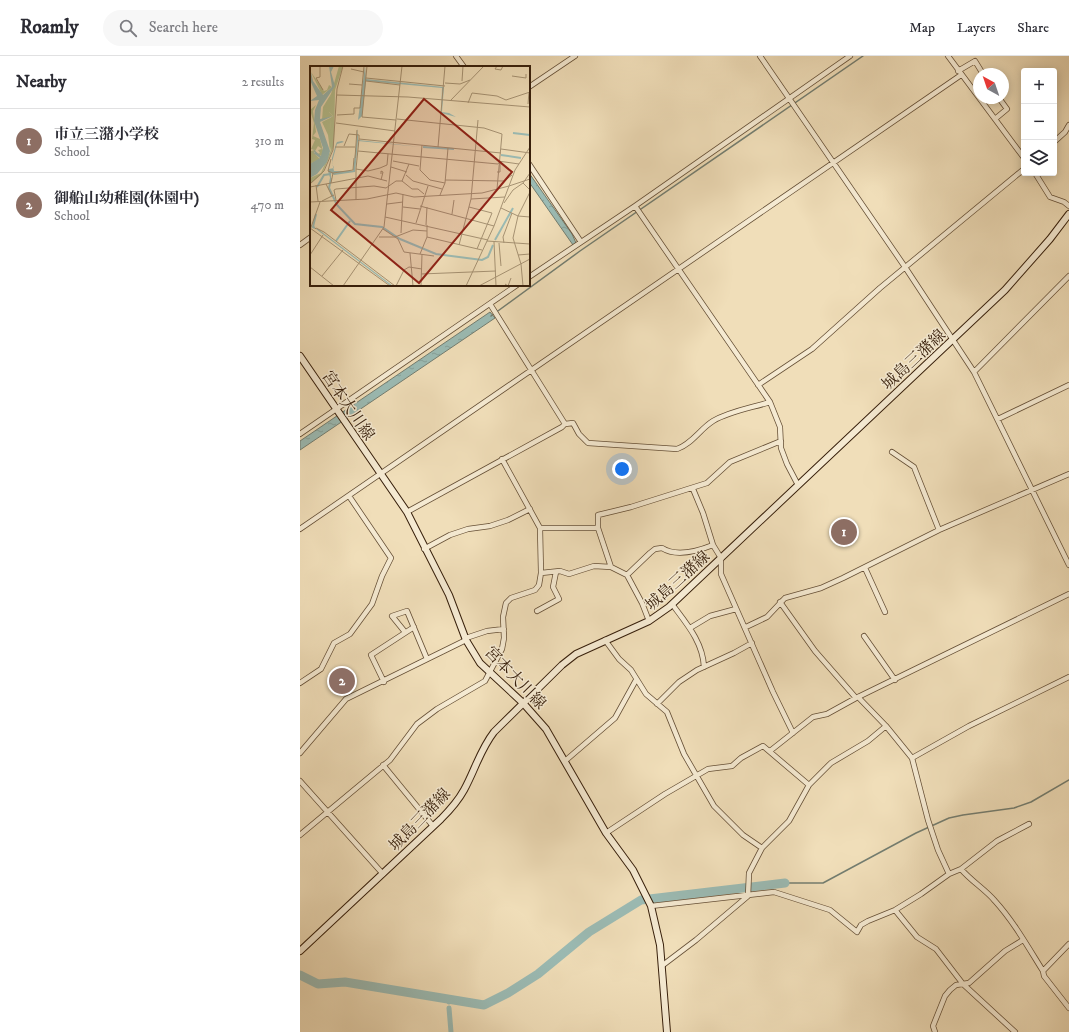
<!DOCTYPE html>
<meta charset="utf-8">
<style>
body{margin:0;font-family:"IM FELL DW Pica","Noto Serif JP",serif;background:#f7f7f7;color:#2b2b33}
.controls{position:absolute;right:12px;top:12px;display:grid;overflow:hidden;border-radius:4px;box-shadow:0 2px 10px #0003}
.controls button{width:36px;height:36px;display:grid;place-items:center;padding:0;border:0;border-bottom:1px solid #e1e1e2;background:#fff;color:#2b2b33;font:20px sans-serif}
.compass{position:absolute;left:673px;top:12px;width:36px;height:36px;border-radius:50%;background:#fff;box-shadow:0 2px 10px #0003;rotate:320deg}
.you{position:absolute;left:322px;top:413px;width:14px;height:14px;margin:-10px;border:3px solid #fff;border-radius:50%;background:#1a73e8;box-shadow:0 0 0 6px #1a73e833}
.badge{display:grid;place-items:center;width:26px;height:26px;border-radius:50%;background:#8f2418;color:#fff;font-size:13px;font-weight:700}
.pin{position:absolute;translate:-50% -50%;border:2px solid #fff;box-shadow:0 1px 4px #0006}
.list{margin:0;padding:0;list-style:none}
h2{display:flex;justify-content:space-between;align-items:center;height:52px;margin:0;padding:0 16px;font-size:17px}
h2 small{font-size:13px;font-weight:400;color:#7c7c81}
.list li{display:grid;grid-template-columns:26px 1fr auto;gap:12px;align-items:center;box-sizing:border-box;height:64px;padding:0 16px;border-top:1px solid #e1e1e2}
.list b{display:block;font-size:15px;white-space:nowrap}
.list p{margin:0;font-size:13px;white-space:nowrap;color:#7c7c81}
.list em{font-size:13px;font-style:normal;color:#7c7c81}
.icon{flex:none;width:22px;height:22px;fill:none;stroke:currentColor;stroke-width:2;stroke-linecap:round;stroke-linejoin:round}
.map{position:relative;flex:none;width:769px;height:976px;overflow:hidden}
header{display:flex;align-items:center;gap:24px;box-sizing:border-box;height:56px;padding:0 20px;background:#fff;border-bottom:1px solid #e1e1e2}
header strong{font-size:19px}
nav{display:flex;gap:22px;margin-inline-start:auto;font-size:14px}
.search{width:280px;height:36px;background:#f7f7f7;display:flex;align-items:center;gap:10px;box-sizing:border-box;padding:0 14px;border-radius:22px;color:#7c7c81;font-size:15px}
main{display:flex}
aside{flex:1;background:#fff}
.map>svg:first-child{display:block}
.water{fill:url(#water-ripples);stroke:#737d70}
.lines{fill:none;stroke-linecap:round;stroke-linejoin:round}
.stream{stroke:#737d70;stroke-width:1.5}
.canal{stroke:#9bbbb4;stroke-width:5}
.river{stroke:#9bbbb4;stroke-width:9}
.minor-casing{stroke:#654f36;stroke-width:6}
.secondary-casing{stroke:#371f0b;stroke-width:8}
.minor{stroke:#f5ead2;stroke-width:4.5}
.secondary{stroke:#f5ead2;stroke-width:6}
.labels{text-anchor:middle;stroke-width:3;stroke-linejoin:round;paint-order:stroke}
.street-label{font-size:16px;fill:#371f0b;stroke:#f5ead2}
.inset-river{fill:none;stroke:#9bbbb4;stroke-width:2}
.inset-road{fill:none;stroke:#a69273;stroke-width:1}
.view{fill:#8f2418;fill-opacity:0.15;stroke:#8f2418;stroke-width:2}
.inset-edge{fill:none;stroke:#371f0b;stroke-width:2}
</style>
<header>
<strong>Roamly</strong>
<div class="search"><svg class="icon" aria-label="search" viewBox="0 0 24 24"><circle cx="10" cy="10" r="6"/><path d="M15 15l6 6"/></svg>Search here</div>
<nav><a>Map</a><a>Layers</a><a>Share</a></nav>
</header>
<main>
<aside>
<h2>Nearby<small>2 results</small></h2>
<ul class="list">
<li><span class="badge" style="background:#8d6e63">1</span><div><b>市立三潴小学校</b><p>School</p></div><em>310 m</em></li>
<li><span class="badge" style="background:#8d6e63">2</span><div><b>御船山幼稚園(休園中)</b><p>School</p></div><em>470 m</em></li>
</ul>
</aside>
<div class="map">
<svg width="769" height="976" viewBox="0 0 769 976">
<defs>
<pattern id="water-ripples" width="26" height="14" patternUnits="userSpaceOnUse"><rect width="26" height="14" fill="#9bbbb4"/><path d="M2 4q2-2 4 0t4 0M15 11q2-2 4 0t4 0" fill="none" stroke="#86a099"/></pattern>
</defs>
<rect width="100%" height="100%" fill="#f0deb9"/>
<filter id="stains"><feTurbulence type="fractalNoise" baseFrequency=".005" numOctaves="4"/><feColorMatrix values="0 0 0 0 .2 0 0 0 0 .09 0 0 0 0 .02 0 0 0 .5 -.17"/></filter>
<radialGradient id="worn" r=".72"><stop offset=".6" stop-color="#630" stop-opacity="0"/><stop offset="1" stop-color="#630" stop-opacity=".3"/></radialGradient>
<!-- water -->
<path class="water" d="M229,117L272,178L276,187L273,189L229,126Z
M190,256L195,262L0,394V385Z"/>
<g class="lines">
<!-- stream -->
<path class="stream" d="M191,260L280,195L563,0
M485,827H523L616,777L649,762L663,759L714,752L731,746L769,724"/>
<!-- canal -->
<path class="canal" d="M148,943L149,946
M149,952L151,976"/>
<!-- river -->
<path class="river" d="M0,919L18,928L45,926L184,949L208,937L238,918L289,876L341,844L485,827"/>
<defs>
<path id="minor" d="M156,0L164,11
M460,0L605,211L674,316L769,509
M648,0L724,102
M658,15L675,5L683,18
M229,31L275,0
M695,63L707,53L699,42
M754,86L765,76L769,69
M229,108L281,186
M735,117L750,141L764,146L769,150
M335,150L470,346L480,371L481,392L487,408L498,429
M0,189L11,181
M229,221L335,150L550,0
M190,248L265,368
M674,316L769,220
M458,329L512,293L580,232L724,113
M698,363L769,329
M0,378L217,229
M592,396L614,411L639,474
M393,433L403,457L413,489L421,502V518L473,636L493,677
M107,456L262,371L265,368L273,367L279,378L288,387L377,393C392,388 400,373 413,365C430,355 451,352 470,346
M240,472H298
M0,473L661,19
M124,493L150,479L168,473L190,470L208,464L230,453
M311,511L298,472V459L331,451L407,427L430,406L481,385
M565,512L585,556
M241,517L260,515L269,518L294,510L311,511L327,519L350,497L355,493L362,492C376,501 398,495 413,489
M327,519L342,547L349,565
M480,546L515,595L556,642
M372,548C386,567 403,586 404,611
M237,555L259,543L253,531L256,516
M446,571L467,561L485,542L521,532L543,522L639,474L769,418
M390,572L410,560L436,553
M105,576L92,560L107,555L127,603
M564,580L595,624
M166,582L187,575L204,573
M305,584L319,603L331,614L346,638L367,656L384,698L414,750L443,779L462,792
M84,626L71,599L114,571
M0,627L21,613L34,587L50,578L72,548L82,520L91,502L49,440
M558,641L586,670L612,702L628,764L638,794L649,818
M357,648L379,626L397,614L434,597L452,587
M470,695L513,661L527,658L556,642L769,538
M0,697L46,643L166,584
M612,702L669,670L769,621
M265,705L315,662L336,624
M83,709L133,770
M0,725L83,818
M306,777L365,738L408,713L432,710L441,702L463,690L509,729
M0,779L90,704L117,668L137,653L185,625L202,593L204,582L203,561L206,547L211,542L235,534L239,529L241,517L240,472L202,403
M661,813C671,825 685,833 695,845C714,866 728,891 743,915L744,920L769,952
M351,850L474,836L530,854L557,876L561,869L568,865L595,854L621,838L649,818L661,813L697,785L729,768
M595,854L617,881L636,893L663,928L715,976
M363,909L396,884L448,840L449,817L462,792L489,765L509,729L531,707L568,685L586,670
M743,915L769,888
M635,976L633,970L645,940L650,934L656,929L669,927L705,895L723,884"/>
<path id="secondary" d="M0,300L107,456L149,539L166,584L180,607L223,647L246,673L306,777L333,814L351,850L360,889L367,976
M0,895L141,763C150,754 158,745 164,734C175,714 180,694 194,676L262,609L276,598L349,565L369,551L705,234L750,183L769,158"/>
</defs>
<!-- minor casing -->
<use href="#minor" class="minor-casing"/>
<!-- secondary casing -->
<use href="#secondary" class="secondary-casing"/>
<!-- minor -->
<use href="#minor" class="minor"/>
<!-- secondary -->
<use href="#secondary" class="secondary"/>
</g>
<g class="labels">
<!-- street labels -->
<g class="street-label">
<text transform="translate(613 303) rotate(-43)" y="6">城島三潴線</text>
<text transform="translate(49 349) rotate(56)" y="6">宮本大川線</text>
<text transform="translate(377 524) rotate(-42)" y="6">城島三潴線</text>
<text transform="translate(216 621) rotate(46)" y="6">宮本大川線</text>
<text transform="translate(119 763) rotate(-46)" y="6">城島三潴線</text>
</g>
</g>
<!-- overview -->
<g transform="translate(10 10)">
<rect width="220" height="220" fill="#f0deb9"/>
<path d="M29,0H33L25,24L24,80L12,108L0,118V112L11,107L21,84L20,52L23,50L19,46V35Z" fill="#b7c291"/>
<path d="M1,6L14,25L17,24L19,19L22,21L12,29ZM21,28L19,46L23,50L12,54L13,41ZM20,52L22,76L20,85L18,69L12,56Z" fill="#b7c291"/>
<path d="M6,39L3,45L6,66L3,70L10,73L13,85L12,90L7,88L10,87L8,84L12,83L8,80L4,87L10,93L0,98L1,85L5,84L1,83L5,74L2,73L4,57L0,44Z" fill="#b7c291"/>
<path d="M19,0H24L21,6L25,20L11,41L10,53L23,50L10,56L20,85L17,96L7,108L0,112V98L10,92L2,86L5,87L3,83L11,90L13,82L4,55L5,44L9,34L0,35L7,30L0,14V2L3,15L13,29L22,21ZM55,0L56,13L134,21L132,46L139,47L146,51L131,47L132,22L56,15L52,50L48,54ZM48,62V74L111,81L48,75L45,106L24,109L21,107V115L18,105L19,103L24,102L22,97V92L26,78L27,76L32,75L34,76L27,78L22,96L24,105H43ZM6,163H8L83,220H81Z" fill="#9bbbb4"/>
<path class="inset-river" d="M203,67L220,69M113,81L144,83M191,89L211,92M21,112L19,122L27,139L45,158L72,161L90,173M7,121L14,109L21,108M5,162L3,161L6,148M90,173L126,188L172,194L178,191L183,179M185,174L203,142M26,175L40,155"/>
<path class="inset-road" d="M10,0V11L6,12L13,24M57,0L52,51L86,54M187,0L185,3L191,4L193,0M41,3L54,6M202,10L216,12V8M56,12L135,20M56,15L90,19M152,15L153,0M135,17L150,18L160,14M39,18L52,19M27,29L98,31L220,41M140,35L174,0M158,37L162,27L187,30L196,34L220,26M218,38L219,26M27,49L44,48V42H50L54,0M87,53L174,62L192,68L187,123M26,57L85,65M49,73L46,103L58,105L70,102L77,99L78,88M112,79L110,104L120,114L135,117M34,80L39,68L49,69V73L191,87M25,81H45M128,81L135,0M191,83L220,87M48,85L188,98M45,92L47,64M21,93L18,105L23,107L21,117M83,95L109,100M188,95L209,98M81,101L97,106M187,106H190V98L188,97M23,107L43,104L44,92M220,107L213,117L220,124M96,109L103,115L132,123M71,114L73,106L71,105V108M135,114L194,115L202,109M92,115L99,98M0,118L14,105L23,84L27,23L33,0M16,118L22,130M6,119L8,135M199,120L220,113M0,121L58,110L77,115M220,126L208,150L220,151M130,129L135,117L138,82M161,133L195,131M26,134L24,124L26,123L64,120L76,122L86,115H92L102,123H108L114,128M46,134V103M12,135L24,129M0,136L57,133L86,127L104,131L172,127L199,120M194,137L203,124L213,117M77,138L93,136M110,140L184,160M93,141L110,143M159,141L182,147L167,183M191,142L208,150L203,172L211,198M142,148L144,134M75,151L178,174M106,157L118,120M116,159L117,141M0,162L80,220M5,163L6,162L14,166L85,220M73,163L88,173L94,186L124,190M0,164L10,136M91,167L93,128M69,171H85M85,171L103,164L117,165M117,171L172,184M177,175L220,178M184,176L186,220M189,177L191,200M194,177L193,171L202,147M149,179L161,133L168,54M100,187L103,220M110,188L117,171V159M0,189L13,169M208,189L220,188M211,198L213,220M0,201L24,220M111,208L186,205M12,210L33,184M195,218L198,220L201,212M33,220L74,161L92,0M86,220L94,204L99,201L112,203M111,220L112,188M156,220L184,160L205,104L220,81M169,220L220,193"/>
<path class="view" d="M114,33L202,106L109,217L21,144Z"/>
<rect width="220" height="220" class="inset-edge"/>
</g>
<rect width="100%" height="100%" filter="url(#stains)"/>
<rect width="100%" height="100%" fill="url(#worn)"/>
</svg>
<div class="controls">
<button>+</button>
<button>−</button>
<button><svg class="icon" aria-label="layers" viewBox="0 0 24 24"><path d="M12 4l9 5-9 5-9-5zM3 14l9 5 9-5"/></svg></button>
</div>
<svg class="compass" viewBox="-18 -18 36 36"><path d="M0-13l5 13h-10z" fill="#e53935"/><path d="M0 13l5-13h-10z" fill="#7c7c81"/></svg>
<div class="you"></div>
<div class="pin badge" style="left:544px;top:476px;background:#8d6e63">1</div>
<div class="pin badge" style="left:42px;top:625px;background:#8d6e63">2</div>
</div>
</main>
